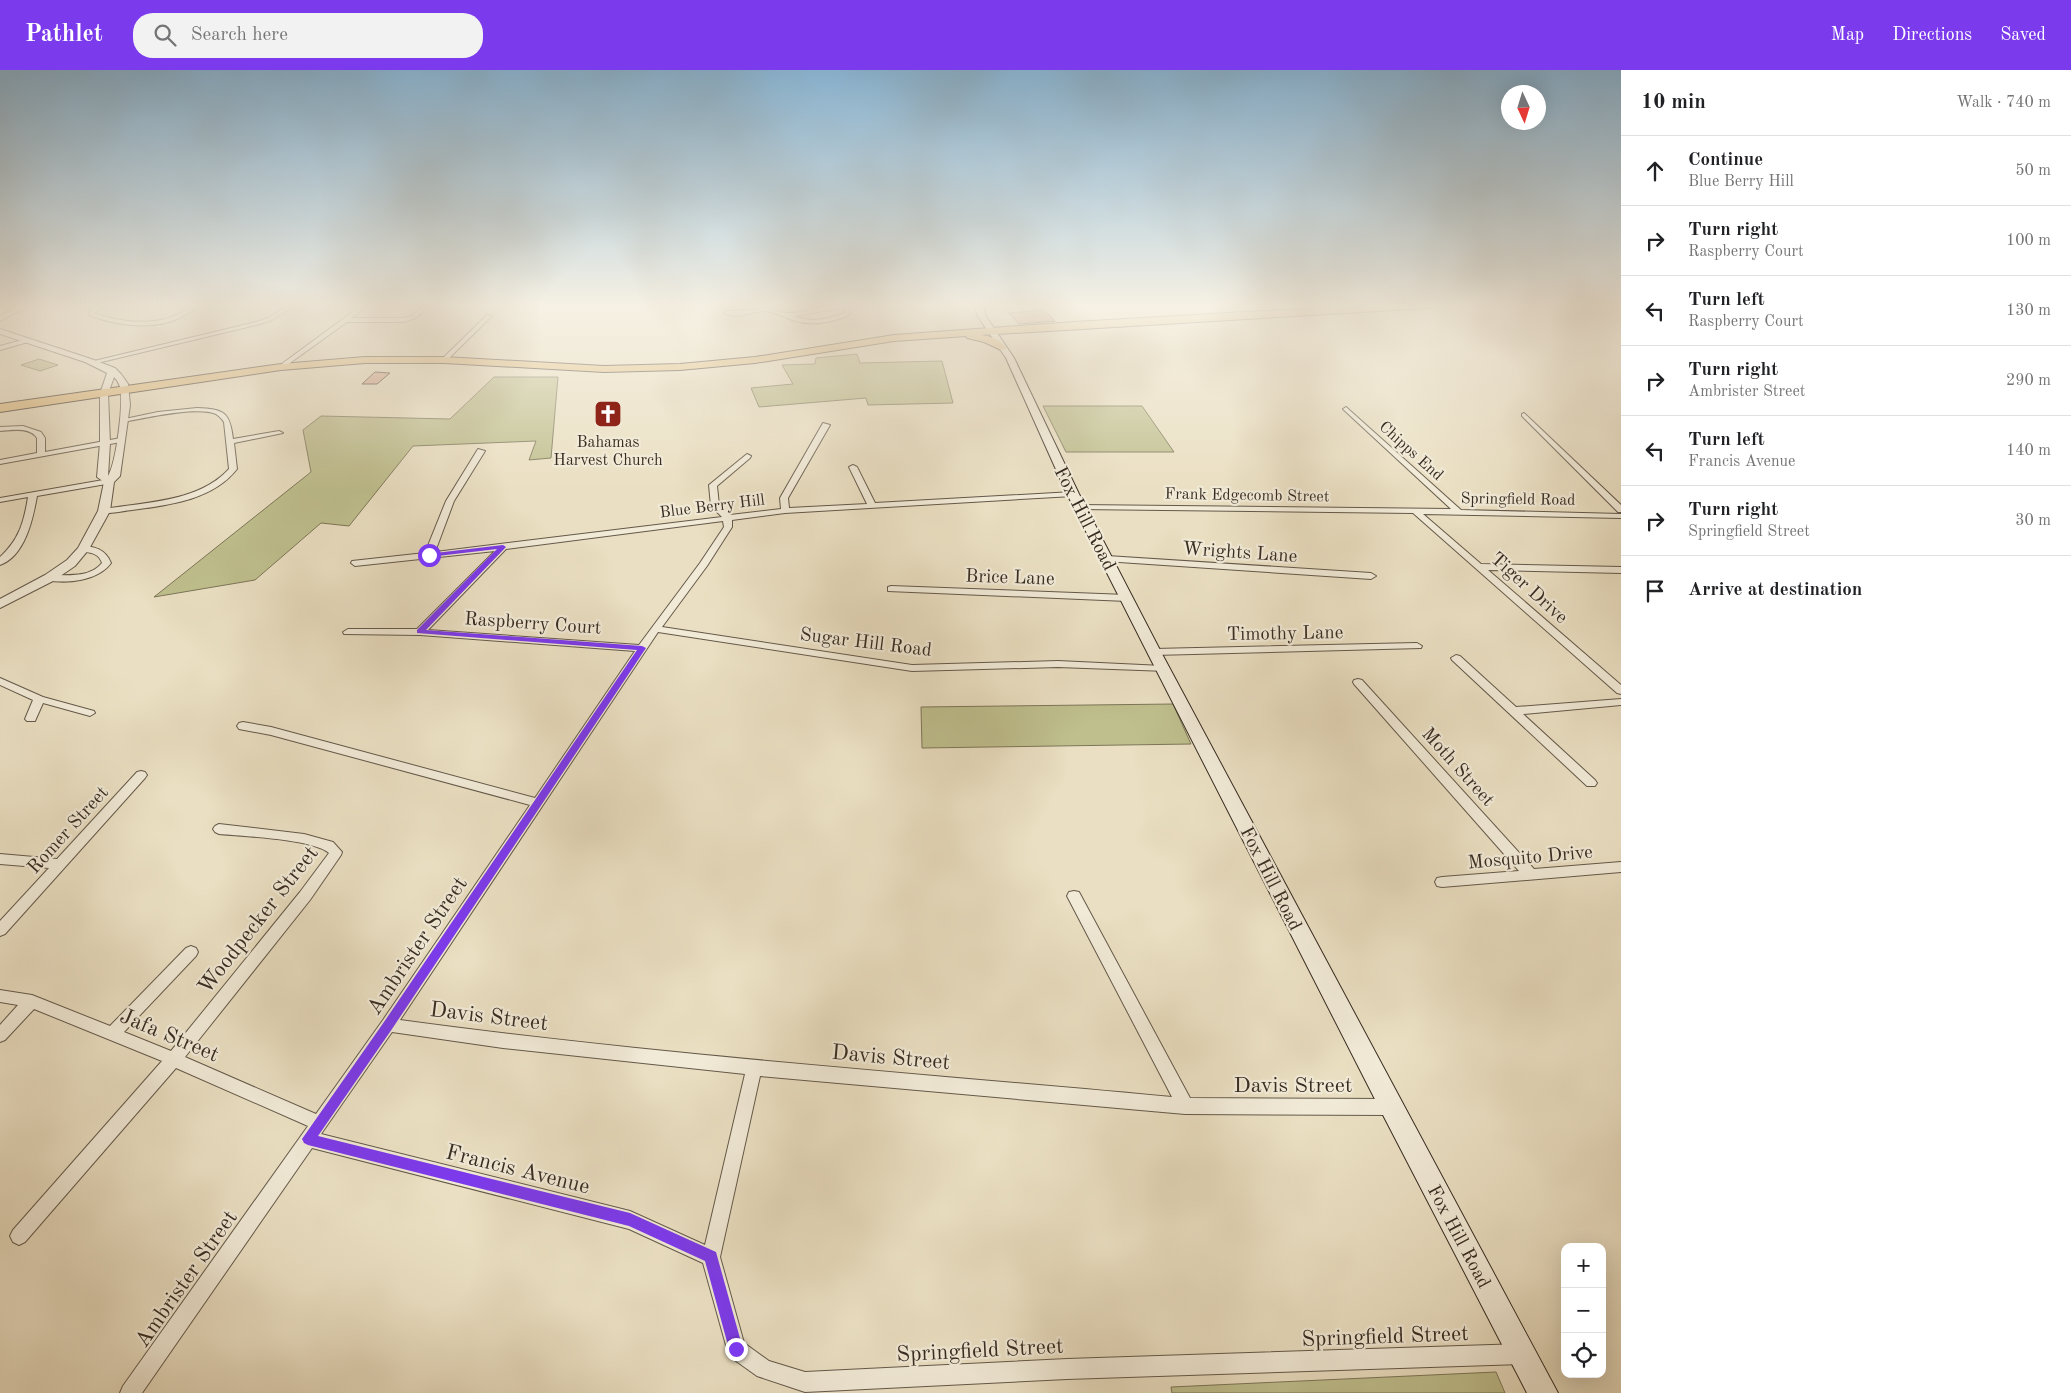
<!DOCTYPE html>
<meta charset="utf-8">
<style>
body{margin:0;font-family:"Old Standard TT",serif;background:#f2f2f2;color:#202124}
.controls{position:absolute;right:15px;bottom:15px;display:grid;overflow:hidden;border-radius:10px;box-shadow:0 5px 20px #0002}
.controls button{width:45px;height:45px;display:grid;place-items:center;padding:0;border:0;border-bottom:1px solid #e0e0e0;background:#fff;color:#202124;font:25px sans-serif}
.compass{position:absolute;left:1501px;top:15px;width:45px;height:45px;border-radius:50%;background:#fff;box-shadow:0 5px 20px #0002;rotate:176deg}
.stop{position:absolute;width:15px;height:15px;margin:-11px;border:4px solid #7c3aed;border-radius:50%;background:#fff}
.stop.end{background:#7c3aed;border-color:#fff;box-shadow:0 1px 5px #0008}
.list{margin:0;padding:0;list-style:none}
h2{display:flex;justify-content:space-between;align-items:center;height:65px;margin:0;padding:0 20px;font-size:21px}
h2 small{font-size:16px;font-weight:400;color:#757577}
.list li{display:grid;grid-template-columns:32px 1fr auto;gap:15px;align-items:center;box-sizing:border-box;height:70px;padding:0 20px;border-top:1px solid #e0e0e0}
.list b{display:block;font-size:19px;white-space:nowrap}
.list p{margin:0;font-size:16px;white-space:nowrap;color:#757577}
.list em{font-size:16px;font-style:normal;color:#757577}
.icon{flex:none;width:28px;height:28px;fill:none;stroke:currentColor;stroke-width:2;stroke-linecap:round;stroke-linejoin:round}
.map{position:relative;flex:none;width:1621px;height:1323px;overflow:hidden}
header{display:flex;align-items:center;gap:30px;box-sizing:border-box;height:70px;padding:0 25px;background:#7c3aed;color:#fff}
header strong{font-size:24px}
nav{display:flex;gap:28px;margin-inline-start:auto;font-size:18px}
.search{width:350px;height:45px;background:#f2f2f2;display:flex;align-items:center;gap:12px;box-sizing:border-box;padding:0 18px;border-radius:20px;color:#757577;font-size:19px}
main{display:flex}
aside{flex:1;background:#fff}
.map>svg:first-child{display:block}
.green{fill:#bfbf8e;stroke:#7c7658}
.building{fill:#d8a68e;stroke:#382c22}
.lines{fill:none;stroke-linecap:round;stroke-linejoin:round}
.minor-casing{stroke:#64594a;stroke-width:2}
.tertiary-casing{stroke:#64594a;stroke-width:2}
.secondary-casing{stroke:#382c22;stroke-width:2}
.trunk-casing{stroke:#382c22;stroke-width:2}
.minor{fill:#f1ead7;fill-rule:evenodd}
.tertiary{fill:#f1ead7;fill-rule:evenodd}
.secondary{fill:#f1ead7;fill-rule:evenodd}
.trunk{fill:#e5c081;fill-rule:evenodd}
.route{fill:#7c3aed}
.labels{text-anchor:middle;stroke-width:4.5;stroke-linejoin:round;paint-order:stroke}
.far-poi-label{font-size:16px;fill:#382c22;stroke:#f1ead7}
.far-street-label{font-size:16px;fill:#382c22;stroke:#f1ead7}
.street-label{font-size:19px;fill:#382c22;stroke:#f1ead7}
.near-street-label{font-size:22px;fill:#382c22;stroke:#f1ead7}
</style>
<header>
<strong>Pathlet</strong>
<div class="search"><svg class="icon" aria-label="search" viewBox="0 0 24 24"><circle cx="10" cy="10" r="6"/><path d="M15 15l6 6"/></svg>Search here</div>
<nav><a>Map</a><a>Directions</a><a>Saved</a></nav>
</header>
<main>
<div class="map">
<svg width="1621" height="1323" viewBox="0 0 1621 1323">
<rect width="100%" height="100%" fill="#eadfc2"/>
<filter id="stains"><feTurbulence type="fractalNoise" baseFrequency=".004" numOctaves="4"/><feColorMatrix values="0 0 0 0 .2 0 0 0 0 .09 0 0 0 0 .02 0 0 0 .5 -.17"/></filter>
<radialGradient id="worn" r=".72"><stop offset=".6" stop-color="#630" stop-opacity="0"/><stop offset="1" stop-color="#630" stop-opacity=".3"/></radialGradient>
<!-- green -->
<path class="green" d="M857,284L860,293L942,291L953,333L868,335L866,328L759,337L751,318L793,314L782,295L815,294L816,288Z
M39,289L58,295L40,301L21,295Z
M494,307H558L551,388L529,390L536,371L413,376L349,456L321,453L255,510L154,527L311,402L303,360L321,346L450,349Z
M1043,336H1142L1174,382H1066Z
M1173,634L1191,674L922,678L921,637Z
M1496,1302L1505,1323H1172L1171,1317Z"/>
<!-- building -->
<path class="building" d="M1044,240L1055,251L1019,254L1009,243Z
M375,302L390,303L377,314H362Z"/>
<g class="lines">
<defs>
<path id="minor" d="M100,235H108L94,243C124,254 167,258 192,235H198C171,263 122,258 89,245V241Z
M289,235H296L272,250L260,254L93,294L90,292L256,252L268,248Z
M362,235H368L351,248H404L412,246L424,235H430L416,248L404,252H347L283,298H279V296Z
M768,235L774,236L770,239C776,241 783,243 790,243C807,243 835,230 850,238L851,242C848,247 843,248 838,249C823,254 807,255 792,250C784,247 775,242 766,241C753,241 737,250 724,243L727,241L756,240ZM841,238L845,240V243C828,249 811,253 794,246Z
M487,245L492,246L446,291H442V289Z
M26,269L28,270V272L0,280V276Z
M1346,337L1461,440L1621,444V448L1423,444L1481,494L1621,497V503L1488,500L1621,615V624L1617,623L1413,443L1079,439L1075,437L1079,435L1451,439L1344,340L1343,339Z
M197,338C224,339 230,342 233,369L279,361L283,363L234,373L237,399C213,430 169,435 132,440C122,441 111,444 101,443L100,441L104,439C146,432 199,432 229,399L224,352C222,349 219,346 216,344C197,336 145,348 124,352L120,350L158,342Z
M1524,343L1621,435V442H1618L1522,346V344Z
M823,353L830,355L788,428L789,438L867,434L849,397L853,395L857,397L875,433L1073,422L1077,424L1073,426L785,443L732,450V457L707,496L662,557L912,595L1058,591L1163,596L1168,599L1167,601L1058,597L912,601L658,562L400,950C656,985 914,1003 1172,1027L1067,826L1069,822L1074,821L1079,822L1190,1028L1391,1029L1397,1032L1399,1037L1397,1042L1391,1045L1185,1044L760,1006L720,1187L744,1273L769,1291L805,1302L1067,1289L1522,1274L1529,1277L1532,1284L1529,1291L1522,1294L1067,1309L805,1322L757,1306L729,1286L703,1193L629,1159L312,1078L142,1323H120L123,1316L308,1056L176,998L25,1172L19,1175L13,1172L10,1166L13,1160L162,991L34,939L5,970L0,972V955L18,935L0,932V920L32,925L110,956L186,878L191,876L196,878L198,882L196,886L124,962L171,981L300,822L329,783C313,769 242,766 219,764L215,762L213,759L215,756L219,754L304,764L333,772L342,782L341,785L310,830L185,987L316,1044L383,950L530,735L271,665L239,659L237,656L239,653L243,652L271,657L535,728L635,581L420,565L344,564L343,562L348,559H417L495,481L355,496L351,493L352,491L425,483L446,431L478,379L485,381L454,431L435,482L722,447L711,436L709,415L747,384L751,386L750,388L717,416L719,435L730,445L781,439L780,428ZM723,451L724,457L700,493L639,575L428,560L506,479ZM392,962L503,978L745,1004L705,1175L630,1141L321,1064Z
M23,356L41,362L45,368V382L121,368L125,370L121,372L0,394V390L37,383V368C30,357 12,360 0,361V357Z
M109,409L113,411L112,413L37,426C33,449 25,486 0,495V487C19,470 24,452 28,427L0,432V428Z
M80,477C94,475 106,480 111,493C98,511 67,514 46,510L44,508L49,505C67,505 90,508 102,493C98,482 90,483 80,481Z
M1107,486L1371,503L1376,506L1371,509L1104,491L1103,489Z
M891,516L1127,525L1132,528L1127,531L888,521V517Z
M1417,573L1422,576L1421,578L1154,585L1149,582L1154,579Z
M1456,585L1460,586L1516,637L1621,629V635L1523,644L1595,710L1597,713L1595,716H1587L1452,590L1451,588Z
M0,608L43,627L94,641L95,643L90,646L43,633L35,651H27L25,649L33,630L0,615Z
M1358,609L1362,610L1534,799L1621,792V802L1442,817L1437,816L1435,812L1437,808L1442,807L1519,801L1354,614L1353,612L1354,610Z
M141,701L145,702L147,705L145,708L5,864L0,866V851L49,798L0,794V784L57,789L137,702Z"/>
<path id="tertiary" d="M20,235H30L0,251V246Z
M0,259L91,289L115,298L121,304L128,314L130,335L120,406L114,412L110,441L89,479L75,496L53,511L0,538V529L45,505L67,490L78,478L98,441L104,412L97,407L100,373V324L107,303L85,292L0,264ZM114,307C117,310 119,313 120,317C124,333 116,394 108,406L110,373L108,324Z"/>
<path id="secondary" d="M975,235H983L985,245L1014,288L1079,424L1161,582L1558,1323H1527L1383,1045L1147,582L1067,424L1006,288L977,245Z"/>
<path id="trunk" d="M1369,235H1435L1430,238L981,265C991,266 1000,270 1006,277L1005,279L1001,280L984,272L967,268L966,266L894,271L755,293L680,300L604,302L444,293H365L281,300L0,342V334L281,294L365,287H444L604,296L680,294L755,287L894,265L1074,252Z"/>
</defs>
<!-- minor casing -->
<use href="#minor" class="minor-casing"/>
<!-- tertiary casing -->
<use href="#tertiary" class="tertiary-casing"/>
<!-- secondary casing -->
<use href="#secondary" class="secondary-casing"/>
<!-- trunk casing -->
<use href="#trunk" class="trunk-casing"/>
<!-- minor -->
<use href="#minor" class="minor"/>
<!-- tertiary -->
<use href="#tertiary" class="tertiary"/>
<!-- secondary -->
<use href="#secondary" class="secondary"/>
<!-- trunk -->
<use href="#trunk" class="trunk"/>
</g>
<!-- sky -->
<linearGradient id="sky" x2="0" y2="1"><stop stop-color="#89b6d6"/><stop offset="0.56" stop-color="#f6f1e4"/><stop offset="1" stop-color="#f6f1e4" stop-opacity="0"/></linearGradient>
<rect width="1621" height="421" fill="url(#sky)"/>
<!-- route -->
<path class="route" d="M503,475L506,477L505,478L426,560L642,576L646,578L392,959L318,1066L630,1143L716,1182L743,1279L741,1284L736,1286L731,1284L729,1279L705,1191L629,1156L308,1075L304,1073L302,1069L384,952L637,580L417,563V560L497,479L429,487L427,486V484Z"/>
<!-- icons -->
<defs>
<symbol id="church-square" viewBox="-11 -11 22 22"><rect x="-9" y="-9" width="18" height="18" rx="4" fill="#8f2418" stroke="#f1ead7"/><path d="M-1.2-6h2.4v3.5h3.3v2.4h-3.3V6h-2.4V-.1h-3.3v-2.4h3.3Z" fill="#fff"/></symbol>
</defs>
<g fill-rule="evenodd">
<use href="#church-square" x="592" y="328" width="32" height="32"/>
</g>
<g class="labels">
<!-- far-poi labels -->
<g class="far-poi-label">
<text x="608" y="377">Bahamas<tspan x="608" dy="18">Harvest Church</tspan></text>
</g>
<!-- far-street labels -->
<g class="far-street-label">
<text transform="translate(1412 380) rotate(42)" y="6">Chipps End</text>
<text transform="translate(1247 424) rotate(1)" y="6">Frank Edgecomb Street</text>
<text transform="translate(1518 428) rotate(1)" y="6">Springfield Road</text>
<text transform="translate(712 435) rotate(-7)" y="6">Blue Berry Hill</text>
</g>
<!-- street labels -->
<g class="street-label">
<text transform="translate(1086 448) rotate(63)" y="7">Fox Hill Road</text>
<text transform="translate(1240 481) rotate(4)" y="7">Wrights Lane</text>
<text transform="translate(1010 506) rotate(2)" y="7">Brice Lane</text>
<text transform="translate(1530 517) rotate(42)" y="7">Tiger Drive</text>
<text transform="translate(533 552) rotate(4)" y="7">Raspberry Court</text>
<text transform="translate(1285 562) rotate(-1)" y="7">Timothy Lane</text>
<text transform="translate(866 571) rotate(7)" y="7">Sugar Hill Road</text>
<text transform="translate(1459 696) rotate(48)" y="7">Moth Street</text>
<text transform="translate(67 759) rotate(-48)" y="7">Romer Street</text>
<text transform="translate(1530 786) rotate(-5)" y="7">Mosquito Drive</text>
<text transform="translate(1272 808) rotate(63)" y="7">Fox Hill Road</text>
<text transform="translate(1460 1166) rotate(62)" y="7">Fox Hill Road</text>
</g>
<!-- near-street labels -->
<g class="near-street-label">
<text transform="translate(257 849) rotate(-52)" y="8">Woodpecker Street</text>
<text transform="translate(416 875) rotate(-56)" y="8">Ambrister Street</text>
<text transform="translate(489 945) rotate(7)" y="8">Davis Street</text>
<text transform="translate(170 964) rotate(23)" y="8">Jafa Street</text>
<text transform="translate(891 986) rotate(5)" y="8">Davis Street</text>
<text x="1293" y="1022">Davis Street</text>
<text transform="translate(518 1098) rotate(14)" y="8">Francis Avenue</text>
<text transform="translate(185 1208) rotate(-55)" y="8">Ambrister Street</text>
<text transform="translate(1385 1265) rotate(-2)" y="8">Springfield Street</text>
<text transform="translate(980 1279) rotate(-3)" y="8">Springfield Street</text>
</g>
</g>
<rect width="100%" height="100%" filter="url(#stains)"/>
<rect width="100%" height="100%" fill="url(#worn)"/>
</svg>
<div class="controls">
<button>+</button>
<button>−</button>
<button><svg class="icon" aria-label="locate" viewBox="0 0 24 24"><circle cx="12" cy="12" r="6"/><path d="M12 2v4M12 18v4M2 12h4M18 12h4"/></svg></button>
</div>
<svg class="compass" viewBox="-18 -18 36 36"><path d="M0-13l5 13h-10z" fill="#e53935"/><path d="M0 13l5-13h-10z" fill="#757577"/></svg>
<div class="stop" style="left:429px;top:485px"></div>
<div class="stop end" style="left:736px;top:1279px"></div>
</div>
<aside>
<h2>10 min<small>Walk · 740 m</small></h2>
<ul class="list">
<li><svg class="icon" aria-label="ahead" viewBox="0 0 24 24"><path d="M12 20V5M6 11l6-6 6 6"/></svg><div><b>Continue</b><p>Blue Berry Hill</p></div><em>50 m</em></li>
<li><svg class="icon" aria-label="right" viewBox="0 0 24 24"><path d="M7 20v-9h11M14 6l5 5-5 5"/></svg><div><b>Turn right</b><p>Raspberry Court</p></div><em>100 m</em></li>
<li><svg class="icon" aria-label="left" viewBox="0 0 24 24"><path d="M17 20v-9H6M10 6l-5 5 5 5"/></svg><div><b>Turn left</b><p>Raspberry Court</p></div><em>130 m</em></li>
<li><svg class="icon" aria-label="right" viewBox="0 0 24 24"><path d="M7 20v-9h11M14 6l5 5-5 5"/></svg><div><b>Turn right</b><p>Ambrister Street</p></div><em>290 m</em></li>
<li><svg class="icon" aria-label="left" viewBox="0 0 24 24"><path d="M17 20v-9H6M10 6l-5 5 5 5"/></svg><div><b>Turn left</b><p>Francis Avenue</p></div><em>140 m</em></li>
<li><svg class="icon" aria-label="right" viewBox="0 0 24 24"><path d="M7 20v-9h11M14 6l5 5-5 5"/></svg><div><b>Turn right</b><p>Springfield Street</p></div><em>30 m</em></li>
<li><svg class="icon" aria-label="arrive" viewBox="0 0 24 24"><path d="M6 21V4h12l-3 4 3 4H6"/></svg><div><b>Arrive at destination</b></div></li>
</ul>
</aside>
</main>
